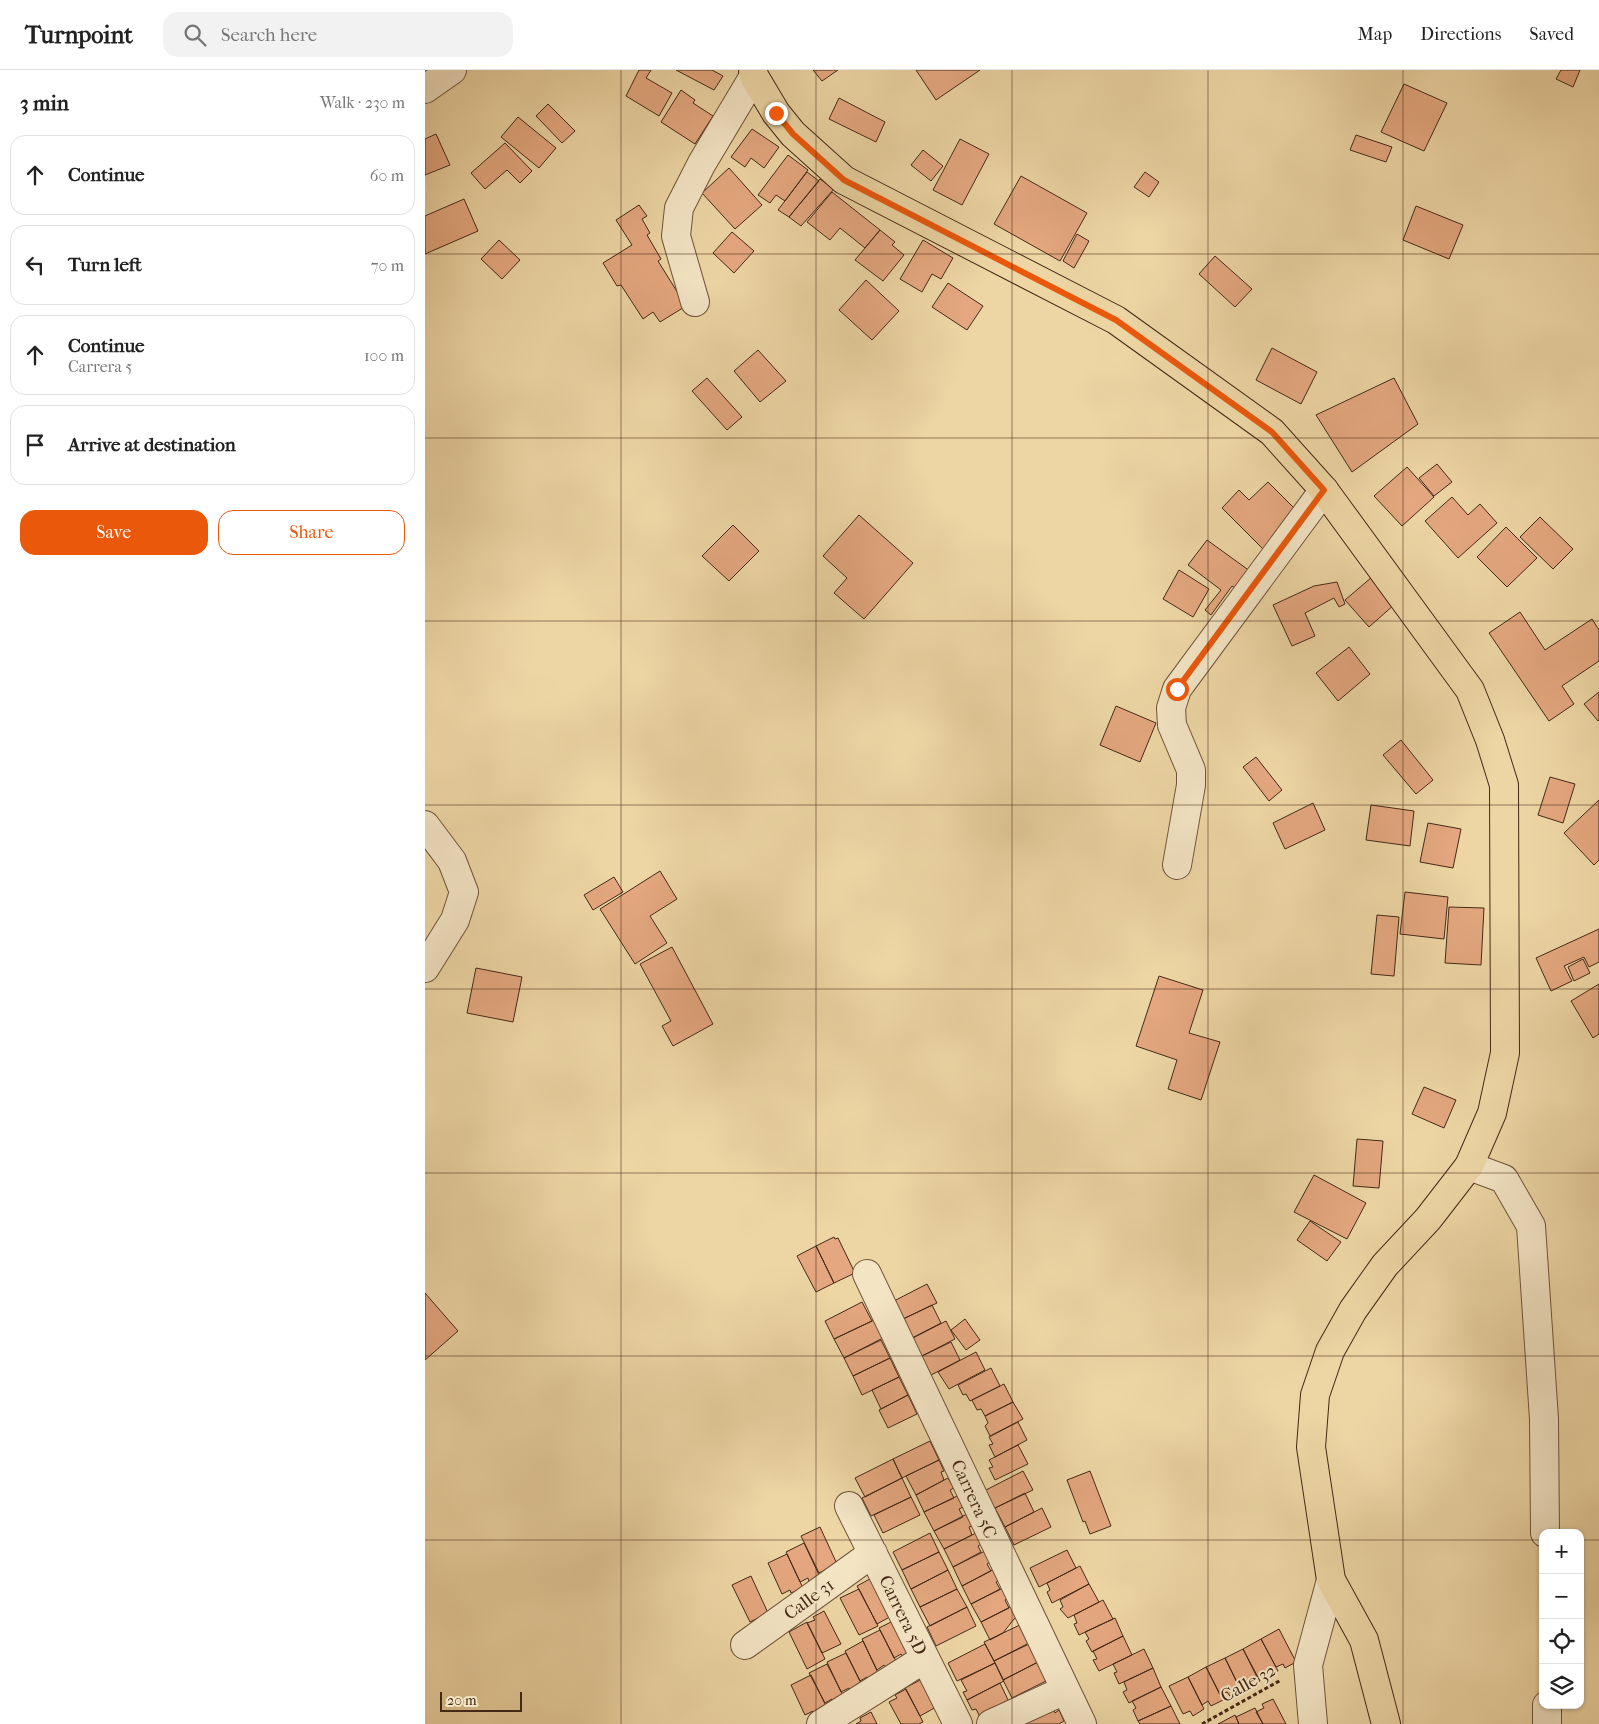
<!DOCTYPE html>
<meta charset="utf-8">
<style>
body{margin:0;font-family:"IM FELL French Canon",serif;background:#f2f2f2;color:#222}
.controls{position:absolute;right:15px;bottom:15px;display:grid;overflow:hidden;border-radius:10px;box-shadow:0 1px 4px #0004}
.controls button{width:45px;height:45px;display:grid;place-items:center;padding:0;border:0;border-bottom:1px solid #e0e0e0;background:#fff;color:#222;font:25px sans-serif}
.scale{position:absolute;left:15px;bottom:12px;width:82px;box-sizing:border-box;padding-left:5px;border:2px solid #452917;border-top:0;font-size:14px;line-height:18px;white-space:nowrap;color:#452917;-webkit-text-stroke:4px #f3e4c4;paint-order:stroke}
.stop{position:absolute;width:15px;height:15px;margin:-11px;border:4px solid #ea580c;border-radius:50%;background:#fff}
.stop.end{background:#ea580c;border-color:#fff;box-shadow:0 1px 5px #0008}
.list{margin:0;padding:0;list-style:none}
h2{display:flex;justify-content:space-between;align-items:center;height:65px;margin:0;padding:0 20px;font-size:21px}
h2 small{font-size:16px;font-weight:400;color:#767676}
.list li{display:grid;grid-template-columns:32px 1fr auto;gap:15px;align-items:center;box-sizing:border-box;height:80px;margin:0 10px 10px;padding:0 10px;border:1px solid #e0e0e0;border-radius:15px}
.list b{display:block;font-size:19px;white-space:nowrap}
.list p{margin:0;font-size:16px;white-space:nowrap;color:#767676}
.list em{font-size:16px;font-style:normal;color:#767676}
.actions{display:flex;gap:10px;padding:15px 20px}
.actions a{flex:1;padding:11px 0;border:1px solid #ea580c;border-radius:15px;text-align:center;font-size:18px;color:#ea580c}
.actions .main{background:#ea580c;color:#fff}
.icon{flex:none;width:28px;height:28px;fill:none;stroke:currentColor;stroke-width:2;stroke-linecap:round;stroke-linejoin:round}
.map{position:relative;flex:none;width:1174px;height:1654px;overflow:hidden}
header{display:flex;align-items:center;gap:30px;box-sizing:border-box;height:70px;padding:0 25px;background:#fff;border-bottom:1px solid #e0e0e0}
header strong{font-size:24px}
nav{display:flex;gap:28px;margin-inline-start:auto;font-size:18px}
.search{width:350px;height:45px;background:#f2f2f2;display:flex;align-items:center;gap:12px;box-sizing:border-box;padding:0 18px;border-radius:15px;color:#767676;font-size:19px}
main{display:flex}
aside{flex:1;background:#fff}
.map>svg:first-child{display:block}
.building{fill:#e4a77f;stroke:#452917}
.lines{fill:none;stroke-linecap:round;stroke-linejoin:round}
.minor-casing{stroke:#6f543a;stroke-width:30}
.major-casing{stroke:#452917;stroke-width:30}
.path{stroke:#452917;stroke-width:3;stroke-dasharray:4 2.5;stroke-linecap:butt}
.minor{stroke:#f3e4c4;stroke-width:28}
.major{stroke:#edd5a4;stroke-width:28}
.route{stroke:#ea580c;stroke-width:6}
.grid{fill:none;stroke:#452917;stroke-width:1;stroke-opacity:0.55}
.labels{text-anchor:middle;stroke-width:4;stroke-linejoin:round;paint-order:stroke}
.street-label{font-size:18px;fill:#452917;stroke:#f3e4c4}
</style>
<header>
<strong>Turnpoint</strong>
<div class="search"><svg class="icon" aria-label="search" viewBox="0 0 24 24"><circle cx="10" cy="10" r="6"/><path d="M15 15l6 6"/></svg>Search here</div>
<nav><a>Map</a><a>Directions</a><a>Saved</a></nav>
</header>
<main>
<aside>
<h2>3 min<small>Walk · 230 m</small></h2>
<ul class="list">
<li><svg class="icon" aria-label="ahead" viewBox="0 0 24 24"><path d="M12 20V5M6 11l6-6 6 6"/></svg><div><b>Continue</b></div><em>60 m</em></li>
<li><svg class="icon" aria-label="left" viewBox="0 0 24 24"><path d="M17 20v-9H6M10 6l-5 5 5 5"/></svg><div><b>Turn left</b></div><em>70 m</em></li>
<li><svg class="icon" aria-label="ahead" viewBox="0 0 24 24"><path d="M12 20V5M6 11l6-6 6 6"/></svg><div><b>Continue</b><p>Carrera 5</p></div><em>100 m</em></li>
<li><svg class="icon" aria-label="arrive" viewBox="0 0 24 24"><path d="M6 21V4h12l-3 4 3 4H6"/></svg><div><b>Arrive at destination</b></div></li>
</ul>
<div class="actions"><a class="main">Save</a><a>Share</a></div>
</aside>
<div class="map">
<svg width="1174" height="1654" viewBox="0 0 1174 1654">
<rect width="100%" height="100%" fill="#edd5a4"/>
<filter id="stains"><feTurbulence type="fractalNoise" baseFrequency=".004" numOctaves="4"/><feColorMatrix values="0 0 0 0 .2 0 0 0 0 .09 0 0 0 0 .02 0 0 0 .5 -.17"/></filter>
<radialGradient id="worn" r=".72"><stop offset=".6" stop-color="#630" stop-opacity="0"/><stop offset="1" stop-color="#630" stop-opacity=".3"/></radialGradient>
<!-- building -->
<path class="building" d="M214,0H226L221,8L247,23L234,46L201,26Z
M251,0H287L298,6L289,20Z
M388,0H413L397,11Z
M491,0H555L511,30Z
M1136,0H1155L1148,17L1131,9Z
M979,14L1022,33L999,81L956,62Z
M256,20L270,30L268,33L288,46L270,74L236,52Z
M414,28L460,52L451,72L404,49Z
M123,34L150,61L137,73L111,46Z
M93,47L131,78L114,98L76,67Z
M327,59L354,77L339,98L326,88L320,97L306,87Z
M11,64L25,95L0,105V69Z
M931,65L967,77L961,92L925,80Z
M535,69L564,84L537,135L508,120Z
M80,73L107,101L95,113L82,100L60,119L46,103Z
M498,80L518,96L506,111L486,95Z
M363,85L383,100L360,131L351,125L345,133L333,125Z
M304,98L337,135L310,159L277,123Z
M382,102L394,111L364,147L353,140Z
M720,102L734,112L724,127L709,117Z
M596,106L662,143L635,191L569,154Z
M395,109L409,119L376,156L364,147Z
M407,122L455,160L440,178L415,158L405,170L382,152Z
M39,129L53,161L0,184V146Z
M214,135L222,146L217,149L225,163L222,165L236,189L233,191L261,236L235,252L228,242L218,249L196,215L192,216L178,193L207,175L191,150Z
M991,136L1038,155L1024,189L978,170Z
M455,160L470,172L467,175L479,185L458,211L430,190Z
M307,162L329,181L309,203L288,183Z
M652,164L664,171L649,198L638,191Z
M74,170L95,190L77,209L56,189Z
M498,170L528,188L516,209L507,204L497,222L475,209Z
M790,186L827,219L810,237L774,204Z
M441,210L474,241L447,270L414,240Z
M523,213L558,236L542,260L507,237Z
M847,278L892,302L876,334L831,310Z
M333,280L361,311L335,332L309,301Z
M282,308L317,347L302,360L267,321Z
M969,308L993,354L927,402L891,345Z
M1012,394L1027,412L1009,426L994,408Z
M982,397L1009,427L977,456L949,426Z
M843,412L877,446L841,482L797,438L814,420L824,430Z
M1027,427L1043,445L1055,434L1072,453L1033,488L1000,451Z
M434,445L488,493L439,549L409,523L422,508L398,486Z
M1115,447L1148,479L1128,499L1095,467Z
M308,455L334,481L304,511L277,486Z
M1081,457L1112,488L1082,517L1052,487Z
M782,470L829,504L816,522L807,516L786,545L780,540L796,520L763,495Z
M754,500L784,519L768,547L738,529Z
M947,507L970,534L944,557L920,530Z
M912,512L920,534L914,537L909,528L880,543L890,566L867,576L848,535L889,516Z
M1095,542L1120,580L1167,549L1174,560V591L1137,616L1149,634L1124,651L1064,563Z
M924,577L945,604L913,631L891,603Z
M1174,622V650L1173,651L1159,634Z
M691,636L731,653L715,692L675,675Z
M976,670L1008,710L991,724L958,685Z
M831,687L857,720L844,731L818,697Z
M1125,707L1150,714L1138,753L1113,745Z
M1174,730V790L1169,795L1139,763Z
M888,733L900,760L860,779L848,753Z
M946,735L989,741L985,776L941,770Z
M1003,753L1036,759L1028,798L995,792Z
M235,801L252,829L225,846L242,873L210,894L175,839Z
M189,807L198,822L168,840L159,825Z
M980,822L1023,827L1019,869L975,864Z
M1024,837L1059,838L1056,895L1020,893Z
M952,845L974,847L969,906L946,904Z
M1174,859V892L1164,897L1159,887L1139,896L1147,911L1126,921L1111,888Z
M247,877L288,954L248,976L237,956L246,951L215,894Z
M1158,889L1165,903L1149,911L1143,897Z
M51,898L97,907L88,952L42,943Z
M734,906L778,920L764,963L795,972L776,1030L743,1019L752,990L711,976Z
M1174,914V964L1168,968L1146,931Z
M999,1017L1031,1030L1019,1058L987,1044Z
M932,1069L958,1071L954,1118L928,1116Z
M889,1105L941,1133L922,1169L869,1142Z
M885,1151L916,1172L902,1191L872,1170Z
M409,1167L410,1169L413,1168L430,1203L409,1213L391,1176Z
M391,1176L409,1213L391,1222L372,1186Z
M502,1214L512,1233L478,1249L465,1233Z
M0,1223L33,1261L0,1290Z
M437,1232L447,1251L409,1269L400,1251Z
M507,1235L516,1253L487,1268L474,1251Z
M540,1249L555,1270L541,1280L526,1260Z
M449,1250L458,1268L419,1288L409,1269Z
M521,1251L530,1269L497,1286L493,1279L490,1281L484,1270Z
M456,1270L465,1288L428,1306L419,1288Z
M526,1272L535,1290L506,1305L493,1288Z
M551,1282L560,1300L524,1319L513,1302Z
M465,1288L474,1307L437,1325L428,1306Z
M566,1298L575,1316L545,1331L541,1324L538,1325L533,1315Z
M474,1307L483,1325L456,1339L447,1320Z
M579,1314L588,1332L560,1346L556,1339L552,1340L547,1330Z
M483,1325L492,1344L463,1358L454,1340Z
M588,1332L598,1349L565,1366L560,1356L563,1353L560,1346Z
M593,1352L602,1370L570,1387L564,1375L568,1374L564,1367Z
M505,1371L514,1390L477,1408L468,1389Z
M593,1375L603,1394L570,1410L564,1398L568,1397L564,1390Z
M468,1389L477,1408L440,1427L430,1408Z
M514,1390L519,1401L516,1402L519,1410L491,1425L481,1406Z
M598,1401L608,1420L568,1439L559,1421Z
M665,1401L686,1456L665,1464L660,1451L658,1452L642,1410Z
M477,1408L486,1427L446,1446L437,1428Z
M523,1408L529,1418L525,1420L529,1428L499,1442L491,1425Z
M600,1423L609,1442L580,1457L570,1438Z
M532,1426L538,1437L534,1439L538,1447L509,1461L499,1442Z
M486,1427L495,1445L458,1463L449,1445Z
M617,1438L626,1457L589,1475L580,1457Z
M542,1444L547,1456L544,1457L547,1465L519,1479L509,1461Z
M395,1457L412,1494L394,1503L376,1466Z
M505,1463L514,1482L477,1500L468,1482Z
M551,1463L556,1474L553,1476L556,1482L528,1497L519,1479Z
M379,1473L395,1507L384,1512L383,1508L375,1512L361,1482Z
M642,1480L651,1498L614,1517L605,1498Z
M560,1481L565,1492L562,1494L566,1501L537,1516L528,1497Z
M514,1482L523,1500L486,1519L477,1500Z
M362,1484L378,1518L366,1523L365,1520L357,1524L343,1493Z
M655,1496L664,1514L627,1533L622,1522L625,1520L622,1513Z
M569,1499L574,1511L571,1512L575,1519L546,1534L537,1516Z
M523,1500L532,1519L495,1537L486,1519Z
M452,1505L472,1543L452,1554L432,1516Z
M326,1506L343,1543L325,1552L307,1515Z
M664,1514L674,1532L643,1548L635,1539L638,1537L635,1530Z
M578,1518L584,1528L580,1530L584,1538L556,1552L546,1534Z
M434,1519L453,1556L434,1565L415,1528Z
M532,1519L542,1537L505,1556L495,1537Z
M678,1530L688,1549L654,1565L649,1554L652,1553L649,1545Z
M587,1536L593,1547L589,1549L578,1563L565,1570L556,1552Z
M542,1537L551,1556L511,1576L502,1557Z
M399,1541L416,1574L397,1583L382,1553L390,1550L388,1547Z
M690,1548L698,1566L667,1582L661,1571L664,1569L660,1562Z
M472,1549L489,1582L478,1587L476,1584L469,1588L454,1558Z
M382,1552L400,1589L382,1599L364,1562Z
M599,1553L608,1571L569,1591L559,1572Z
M854,1559L871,1592L860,1598L858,1594L851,1597L836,1569Z
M455,1560L472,1593L461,1599L459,1595L452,1600L437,1569Z
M698,1566L707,1585L674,1601L668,1590L672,1589L668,1581Z
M836,1569L853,1601L841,1607L840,1603L832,1607L818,1579Z
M438,1571L454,1605L443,1610L442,1607L435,1611L420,1581Z
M606,1573L615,1591L578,1610L569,1591Z
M560,1574L570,1593L532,1611L523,1593Z
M719,1579L728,1598L694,1614L689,1603L692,1602L688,1594Z
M818,1579L835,1611L824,1617L821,1612L814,1616L800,1588Z
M421,1583L437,1615L426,1621L424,1618L416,1622L402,1592Z
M800,1588L816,1621L805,1626L802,1622L795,1625L781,1597Z
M617,1590L627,1608L587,1628L578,1610Z
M570,1593L579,1611L542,1630L538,1622L542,1621L536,1610Z
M402,1594L419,1627L408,1632L407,1629L400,1633L384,1603Z
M781,1597L798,1630L786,1636L783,1631L777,1635L763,1607Z
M728,1598L736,1617L704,1633L698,1622L702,1620L699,1612Z
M386,1605L402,1638L389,1644L388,1641L380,1645L366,1615Z
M763,1607L779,1639L768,1646L765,1641L758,1644L744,1616Z
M499,1608L513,1636L495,1646L480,1618Z
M575,1613L584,1632L555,1647L551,1639L547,1640L542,1630Z
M736,1617L746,1636L713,1651L708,1640L711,1638L707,1631Z
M481,1619L498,1652L494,1654H476L464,1632L472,1628L470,1625Z
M848,1629L861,1654H838L831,1642L839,1638L837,1634Z
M626,1635L630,1643L634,1640L635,1642L639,1651L634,1654H601L598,1649Z
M746,1636L755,1654H715L713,1651Z
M830,1638L838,1654H814L811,1647Z
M446,1642L452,1654H431L436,1651L435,1648Z
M810,1645L814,1654H793L797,1652Z"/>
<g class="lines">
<defs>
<path id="minor" d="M0,19L27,0
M270,232L251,166L254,138L277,93L329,6
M0,755L27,791L39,822L30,850L0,898
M752,795L766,715V700L747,655L746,638L752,619L899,420
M1044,1096L1079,1109L1106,1156L1119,1349L1120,1463
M442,1204L657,1654
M424,1436L533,1654
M320,1575L448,1483
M1122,1635V1654
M396,1654L499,1589
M566,1654L640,1620
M888,1654L883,1595L906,1510"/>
<path id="major" d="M328,0L329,6L351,43L368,64L419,110L691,250L847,362L899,420L1045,620L1065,670L1079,715L1080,983L1067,1043L1044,1096L1003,1149L960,1195L928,1240L905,1281L890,1325L886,1377L906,1510L939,1570L961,1654"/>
</defs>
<!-- minor casing -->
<use href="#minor" class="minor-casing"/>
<!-- major casing -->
<use href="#major" class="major-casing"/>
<!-- path -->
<path class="path" d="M777,1654L856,1610"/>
<!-- minor -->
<use href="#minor" class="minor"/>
<!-- major -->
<use href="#major" class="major"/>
</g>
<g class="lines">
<!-- route -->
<path class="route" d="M351,43L368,64L419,110L691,250L847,362L899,420L752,619"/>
</g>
<!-- grid -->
<path class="grid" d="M196,0V1654M391,0V1654M587,0V1654M783,0V1654M978,0V1654M0,184H1174M0,368H1174M0,551H1174M0,735H1174M0,919H1174M0,1103H1174M0,1286H1174M0,1470H1118M1155,1470H1174"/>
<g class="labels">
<!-- street labels -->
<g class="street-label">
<text transform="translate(549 1429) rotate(65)" y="6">Carrera 5C</text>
<text transform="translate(384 1529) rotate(-36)" y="6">Calle 31</text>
<text transform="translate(478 1545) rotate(64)" y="6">Carrera 5D</text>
<text transform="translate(823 1613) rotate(-29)" y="6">Calle 32</text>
</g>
</g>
<rect width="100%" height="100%" filter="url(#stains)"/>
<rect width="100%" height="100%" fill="url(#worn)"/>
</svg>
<div class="controls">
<button>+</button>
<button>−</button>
<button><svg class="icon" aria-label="locate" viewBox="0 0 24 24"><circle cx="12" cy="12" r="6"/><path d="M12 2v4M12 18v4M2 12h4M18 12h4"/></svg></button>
<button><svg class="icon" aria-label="layers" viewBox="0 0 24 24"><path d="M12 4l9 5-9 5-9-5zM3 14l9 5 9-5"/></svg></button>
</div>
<div class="scale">20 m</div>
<div class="stop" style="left:752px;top:619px"></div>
<div class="stop end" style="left:351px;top:43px"></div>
</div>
</main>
